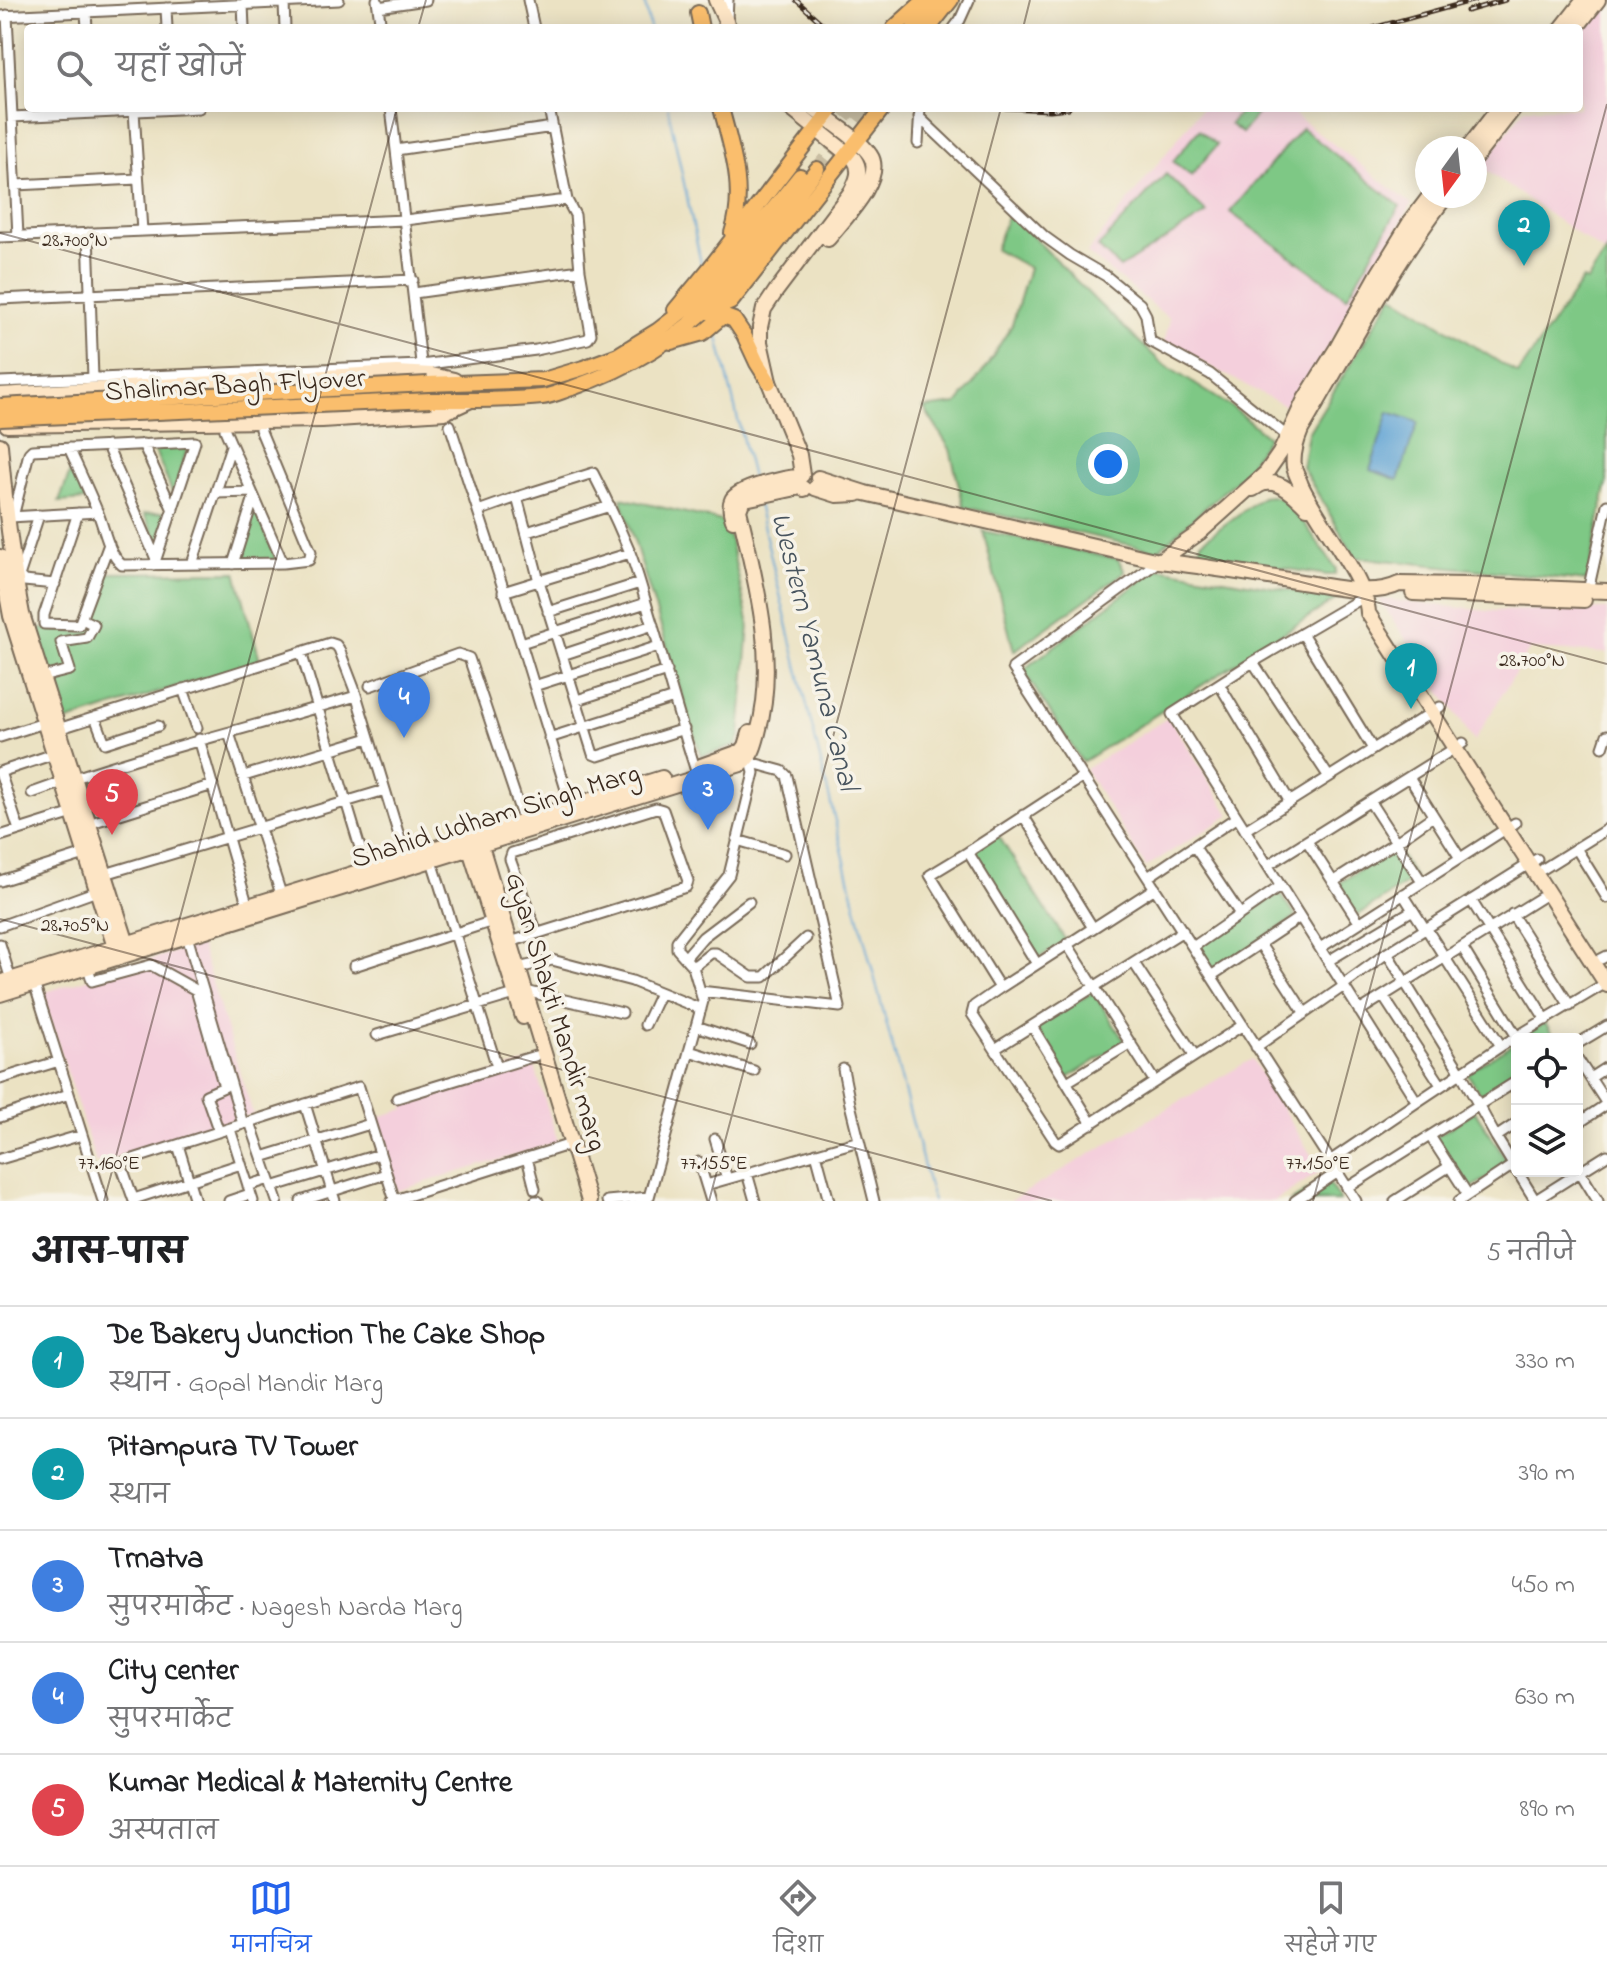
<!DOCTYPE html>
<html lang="hi">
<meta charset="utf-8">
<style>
body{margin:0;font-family:"Indie Flower","Playpen Sans Deva",sans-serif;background:#f6f6f6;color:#202124}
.controls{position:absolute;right:24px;bottom:24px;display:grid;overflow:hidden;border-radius:8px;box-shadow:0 4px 20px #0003}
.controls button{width:72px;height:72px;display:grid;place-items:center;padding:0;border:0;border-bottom:2px solid #e0e0e0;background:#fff;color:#202124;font:40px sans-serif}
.compass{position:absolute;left:1415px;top:136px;width:72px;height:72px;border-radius:50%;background:#fff;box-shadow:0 4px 20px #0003;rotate:195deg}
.you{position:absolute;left:1108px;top:464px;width:28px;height:28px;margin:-20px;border:6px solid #fff;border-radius:50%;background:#1a73e8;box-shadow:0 0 0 12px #1a73e833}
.badge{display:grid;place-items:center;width:52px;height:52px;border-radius:50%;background:#2563eb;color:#fff;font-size:26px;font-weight:700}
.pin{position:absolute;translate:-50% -66px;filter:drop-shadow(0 2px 4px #0008)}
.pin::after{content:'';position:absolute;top:42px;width:28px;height:24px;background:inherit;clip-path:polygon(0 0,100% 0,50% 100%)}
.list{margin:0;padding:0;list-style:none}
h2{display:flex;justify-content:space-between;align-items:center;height:104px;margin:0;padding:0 32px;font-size:34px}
h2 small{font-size:26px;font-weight:400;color:#757577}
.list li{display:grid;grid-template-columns:52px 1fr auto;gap:24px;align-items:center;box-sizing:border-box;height:112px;padding:0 32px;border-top:2px solid #e0e0e0}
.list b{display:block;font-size:30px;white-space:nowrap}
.list p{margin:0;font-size:26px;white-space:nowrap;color:#757577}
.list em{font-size:26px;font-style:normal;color:#757577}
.icon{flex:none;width:44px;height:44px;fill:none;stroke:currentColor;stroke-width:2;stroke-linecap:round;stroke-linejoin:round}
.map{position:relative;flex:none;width:1607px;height:1201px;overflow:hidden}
.search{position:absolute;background:#fff;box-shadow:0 4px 20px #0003;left:24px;right:24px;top:24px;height:88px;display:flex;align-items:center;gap:20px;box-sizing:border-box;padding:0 28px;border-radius:8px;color:#757577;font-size:30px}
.sheet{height:664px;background:#fff}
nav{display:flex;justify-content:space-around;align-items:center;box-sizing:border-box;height:112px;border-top:2px solid #e0e0e0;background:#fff;font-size:22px;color:#757577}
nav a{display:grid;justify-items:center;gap:4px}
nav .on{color:#2563eb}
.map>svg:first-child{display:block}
.built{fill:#f4cfdc}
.green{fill:#7ec885;stroke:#5c7952;stroke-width:2}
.water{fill:#5fa3d4;stroke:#4d6679;stroke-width:2}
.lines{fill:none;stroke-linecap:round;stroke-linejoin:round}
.stream{stroke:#5fa3d4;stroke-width:2}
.primary-tunnel{stroke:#c8bda2;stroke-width:14;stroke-dasharray:14 7;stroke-linecap:butt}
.street-casing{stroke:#796a58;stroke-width:13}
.secondary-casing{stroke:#796a58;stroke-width:18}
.primary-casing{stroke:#796a58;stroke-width:18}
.street{stroke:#fff;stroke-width:9}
.secondary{stroke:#fde5c5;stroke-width:14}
.primary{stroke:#fabe6d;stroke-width:14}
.rail-casing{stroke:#3b2a1e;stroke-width:5}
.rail{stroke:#f7f3e8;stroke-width:2;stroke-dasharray:6;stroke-linecap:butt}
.primary-bridge-casing{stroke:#796a58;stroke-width:18;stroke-linecap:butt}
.primary-bridge{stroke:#fabe6d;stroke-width:14}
.ticks{fill:none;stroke:#3b2a1e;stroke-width:2;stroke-opacity:0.45}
.labels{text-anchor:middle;stroke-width:7;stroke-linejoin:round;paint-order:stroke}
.street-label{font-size:28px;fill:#3b2a1e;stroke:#f7f3e8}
.water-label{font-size:30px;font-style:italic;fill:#48545e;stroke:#f7f3e8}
.ticks-label{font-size:20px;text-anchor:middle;fill:#3b2a1e;stroke:#f7f3e8;stroke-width:7;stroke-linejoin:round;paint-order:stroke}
</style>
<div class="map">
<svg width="1607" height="1201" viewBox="0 0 1607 1201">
<rect width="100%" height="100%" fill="#f7f3e8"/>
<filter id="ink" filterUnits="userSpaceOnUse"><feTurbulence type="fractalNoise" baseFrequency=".0125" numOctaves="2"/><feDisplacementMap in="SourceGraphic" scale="16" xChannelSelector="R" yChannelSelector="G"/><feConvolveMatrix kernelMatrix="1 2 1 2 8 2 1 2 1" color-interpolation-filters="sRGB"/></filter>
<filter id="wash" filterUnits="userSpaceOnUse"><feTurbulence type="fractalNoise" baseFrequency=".006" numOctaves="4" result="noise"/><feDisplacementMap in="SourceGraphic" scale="32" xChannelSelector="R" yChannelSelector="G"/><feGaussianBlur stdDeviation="1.8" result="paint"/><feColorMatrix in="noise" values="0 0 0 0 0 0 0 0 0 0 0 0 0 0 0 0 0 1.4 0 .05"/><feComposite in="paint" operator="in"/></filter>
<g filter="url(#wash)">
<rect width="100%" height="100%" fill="#ebe2c3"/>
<!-- built -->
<path class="built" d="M1604,0H1607V251L1605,253L1481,167L1525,108H1579V34Z
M1202,108H1286L1412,204L1291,409L1164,342L1170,319L1087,253Z
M1379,599L1488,611L1607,609V653L1530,649L1474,741Z
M1169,717L1230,815L1146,867L1085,769Z
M200,944L253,1114L96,1163L42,993Z
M1252,1059L1321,1171L1275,1201H1010Z
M533,1061L558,1142L397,1191L375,1118L405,1109L402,1100Z"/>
<!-- green -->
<path class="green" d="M1243,108H1256L1260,110L1242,133L1230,124Z
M1302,128L1400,206L1347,297L1230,212Z
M1199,130L1217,145L1191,176L1173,161Z
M1166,174L1207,213L1120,268L1098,247Z
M1009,212L1099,304L1163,364L1233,408L1268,437L1242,475L1157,551L964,507L950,449L924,408L957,404L983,371L1012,325L1029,268L995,249Z
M1607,251V482L1587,581L1355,557L1302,467L1308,433L1393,295L1518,374L1583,279L1587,281Z
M188,446L173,494L154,449Z
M72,467L85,500L59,502Z
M1271,496L1283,499L1291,504L1336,569L1335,575H1327L1203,556C1199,551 1199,549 1201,542L1262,497Z
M621,498L726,522L749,625L740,735L736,746L701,756Z
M255,507L276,560H238Z
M168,512L158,543L144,514Z
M983,531L1118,559L1125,572L1014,651Z
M1158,568L1338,598L1082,762L1023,670Z
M236,572L260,660L62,723L35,628L84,633L107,573Z
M998,835L1066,941L1038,958L970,852Z
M1395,847L1415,878L1358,915L1338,884Z
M1280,893L1296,917L1214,970L1198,946Z
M1093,992L1125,1042L1068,1078L1036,1028Z
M1545,1023L1555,1039H1520Z
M1517,1041V1077L1483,1098L1467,1073Z
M1475,1111L1509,1164L1468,1190L1434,1138Z
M1326,1179L1340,1201H1291Z"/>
<!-- water -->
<path class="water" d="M1389,412L1418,422L1398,480L1370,470Z"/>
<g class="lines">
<!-- stream -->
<path class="stream" d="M644,0L650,28
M668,108L702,268
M716,329L753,482
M758,504L856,907L933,1201"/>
</g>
</g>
<g filter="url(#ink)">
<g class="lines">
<!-- primary-tunnel -->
<path class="primary-tunnel" d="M832,134L852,108
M817,169L866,108"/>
<defs>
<path id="street" d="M377,0L381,28
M528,0L534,28
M284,3L285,28
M243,4L244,28
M378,7L426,0
M166,8L167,28
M86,12L87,28
M7,15L18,236
M0,16L339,0
M727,19L728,0
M954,28L960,20L969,0
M391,108L422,371
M134,111L142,231
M12,117L199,108
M919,117L1045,237L1070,255L1106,276L1140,304L1146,315L1150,341L1210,374L1287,436
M918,143L920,108
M396,150L553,127
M16,185L138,179
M567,200L575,215L580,270
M88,233L93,378
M0,237L405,220L567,200L549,108
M0,299L413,280
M0,382L421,365L536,350L588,339L591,334L580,270L414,293
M450,425L521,643L572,809
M225,430L283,563
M143,444L173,510
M107,446L156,559
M69,448C79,470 89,491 98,513C105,530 108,553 122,565L283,563L309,560L311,552L260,429
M216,493L252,492
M478,511L517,497
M78,513L44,615V624L79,625L109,544
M39,515L19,576L24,581L55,584
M10,517L98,512
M13,517L29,453L32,450L195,442L154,565
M527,532L610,506
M1159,561L1013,668L1356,1201
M192,564L231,446
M233,564L254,497
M1588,591L1607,505
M503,592L630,553
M548,612L640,583
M1302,633L1373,749
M521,643L646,603
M301,652L361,851
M562,655L653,625
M1253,662L1329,777
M42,677L70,670L61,642L87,638L94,625L82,619
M1219,684L1290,802
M370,686L458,654L469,658L524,822
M534,686L659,646
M183,689L197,728
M577,700L667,671
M95,717L105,743L158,726
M58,729L330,643L336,645L339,649L354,688L407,862
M684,729L598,756L593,754L539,581L517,497L593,473C606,498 618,524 629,550C639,575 645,601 653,626C667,673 680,721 695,768
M229,733L282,897
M0,737L44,723
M549,738L674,698
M199,739L248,907
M1603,747L1607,735
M0,772L19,830
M0,772L54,754
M244,776L369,738
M1409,777L1460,858
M32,793C138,754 248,729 356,696
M1370,802L1422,882
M1023,815L1093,928
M88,824L213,785
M1245,830L1440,707
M0,836L73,813
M737,840L785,854
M1307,841L1359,922
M1194,846L1240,914
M1576,848L1607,898
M968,852L1083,777
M432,861L497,1067
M1268,865L1463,743
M1543,869L1607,829
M105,874L385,790
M1148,877L1237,817
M0,881L85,854
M1333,882L1396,842L1433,816
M1155,888L1000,988L974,1006L972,1014L1055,1141L1059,1144L1243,1025
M1403,894L1425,929
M1471,900L1546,1020
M1512,914L1570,1006
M0,926L97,891
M1426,928L1501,1046
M187,936L243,1124
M510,942L686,887L688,881L663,810L656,808L512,853L510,859L537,933
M0,944L11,980
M1067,944L1155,1082
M1260,944L1304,1012
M1193,947L1281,886
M1462,947L1517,1037
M1320,948L1515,823
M1387,953L1461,1073L1496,1137L1517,1171
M685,958L703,937L749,902
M1601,959L1607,956
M1328,961L1413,910
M1134,963L1195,1056
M354,966L493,921
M88,967L92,981L151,965L196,990L224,1087L206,1095L219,1132
M693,967L711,953H716L751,977H764L806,938
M514,969L552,960L632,981L701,1009
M1211,976L1300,917
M34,983L103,1201
M1343,985L1387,953L1537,859
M1000,988L930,875L968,852L1037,964
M700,991L840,1007L787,776L782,771L753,763
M1383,996L1441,1085
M1359,1011L1548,893
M645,1025L660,993
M696,1026L750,1044
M1032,1026L1092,1124
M377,1035L525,991L622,1013
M1577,1044L1607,1026
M1256,1047L1344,986
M995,1049L1183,931
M689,1051L754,1071
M1577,1058L1607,1104
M843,1069L850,1104L874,1201
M1590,1078L1607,1067
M0,1079L59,1061
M1067,1082L1131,1043
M397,1098L535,1056
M1417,1102L1501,1046L1606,983
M305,1104L335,1201
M0,1117L69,1094
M250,1122L277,1201
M1577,1124L1607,1104
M230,1129L253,1201
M1430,1136L1468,1195
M1496,1137L1517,1123
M715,1139L727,1179
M178,1145L195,1201
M816,1153L829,1201
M262,1157L370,1124
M527,1158L535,1189
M0,1159L82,1135
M1330,1161L1417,1102L1172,714L1253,662L1364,597
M699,1162L711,1201
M1517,1171L1535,1200
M1580,1172L1598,1201
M747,1173L755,1201
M706,1185L859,1141
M248,1186L269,1179
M272,1187L380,1154
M1347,1188L1517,1081
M134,1199L241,1164
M134,1201L122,1167L124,1162L359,1087L395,1201
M229,1201L250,1194
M301,1201L386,1174
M392,1201L571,1144
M535,1201H538
M607,1201L649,1197L703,1001L693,967L677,949V941L729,875L754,773L750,753
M1295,1201L1338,1172
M1395,1201L1450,1166
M1459,1201L1516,1163
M1534,1201L1607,1155"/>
<path id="secondary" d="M716,0L729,28
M1562,28L1584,0
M1576,28L1598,0
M790,108L854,159C862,170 857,181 851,192L776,291L764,309L760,327V342L769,382L799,455L802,475
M813,108C828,120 860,139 870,155C886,178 843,220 828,239
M1468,148L1499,108
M1475,158L1514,108
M1446,196C1390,269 1348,351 1301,430C1296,442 1292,454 1294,467C1295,473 1299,479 1301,485C1316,519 1367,580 1368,613L1607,985
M0,395L397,373L432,375L454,380
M7,425L322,420L445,412L471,400
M0,445C5,502 11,558 22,614L129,950
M818,478L865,493L1159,561C1204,566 1249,574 1295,581C1324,585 1372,598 1399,584L1468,585L1607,591
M815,488L837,495L857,494
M1253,489C1257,487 1261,483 1266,483C1282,481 1297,497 1307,507
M733,520C731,514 729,506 732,500C737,487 787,478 801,476
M0,557L11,616L118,957
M1159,561L1199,533L1266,473L1280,453L1305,399L1337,348L1379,273L1411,221L1430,196
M1413,593L1584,600
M701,766L742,751L746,746L750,733
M478,836L589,1201
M468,843L523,1017
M0,983L662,778
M0,994L741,764C753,754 754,748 758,733C778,660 756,582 739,510L742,502L745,499L801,487L804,489"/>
<path id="primary" d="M698,13L701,28
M894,28L925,0
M914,28L935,0
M929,28L951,0
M721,108C732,150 746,190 732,233
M675,310L709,269L833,108
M708,312L731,302L883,108
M671,342L703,333L723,316L734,320L744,335L757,363L769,382
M428,384L543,380L583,368L618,355L657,331L697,300L715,281L800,176
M431,400C468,400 506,401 542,397C552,396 562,391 572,388C627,369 677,340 718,298L817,169"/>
</defs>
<!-- street casing -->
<use href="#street" class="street-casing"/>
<!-- secondary casing -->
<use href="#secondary" class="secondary-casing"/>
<!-- primary casing -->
<use href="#primary" class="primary-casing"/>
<!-- street -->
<use href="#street" class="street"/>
<!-- secondary -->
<use href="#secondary" class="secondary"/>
<!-- primary -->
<use href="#primary" class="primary"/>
<defs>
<path id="rail" d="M796,0L827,28
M1467,11L1505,0
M1373,28L1475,0
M1005,108L1050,110L1069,108"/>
</defs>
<!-- rail casing -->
<use href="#rail" class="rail-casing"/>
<!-- rail -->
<use href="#rail" class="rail"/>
<defs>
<path id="primary-bridge" d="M0,406L428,384
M0,419L431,400"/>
</defs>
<!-- primary-bridge casing -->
<use href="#primary-bridge" class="primary-bridge-casing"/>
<!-- primary-bridge -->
<use href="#primary-bridge" class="primary-bridge"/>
</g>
</g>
<!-- ticks -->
<path class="ticks" d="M418,28L426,0M1023,28L1030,0M0,233L1607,664M0,919L1052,1201M104,1201L397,108M709,1201L1001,108M1313,1201L1607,104"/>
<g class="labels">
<!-- street labels -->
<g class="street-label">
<text transform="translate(235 383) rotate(-3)" y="10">Shalimar Bagh Flyover</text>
<text transform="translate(495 814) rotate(-17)" y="10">Shahid Udham Singh Marg</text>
<text transform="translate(558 1011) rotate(73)" y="10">Gyan Shakti Mandir marg</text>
</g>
<!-- water labels -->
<g class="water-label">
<text transform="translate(816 651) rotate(76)" y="10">Western Yamuna Canal</text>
</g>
</g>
<g class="ticks-label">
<text x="75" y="246">28.700°N</text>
<text x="1532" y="666">28.700°N</text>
<text x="75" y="931">28.705°N</text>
<text x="109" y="1169">77.160°E</text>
<text x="714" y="1169">77.155°E</text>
<text x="1318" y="1169">77.150°E</text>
</g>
</svg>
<div class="controls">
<button><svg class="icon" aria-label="locate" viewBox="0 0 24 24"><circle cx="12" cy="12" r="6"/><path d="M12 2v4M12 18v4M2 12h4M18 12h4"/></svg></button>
<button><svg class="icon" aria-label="layers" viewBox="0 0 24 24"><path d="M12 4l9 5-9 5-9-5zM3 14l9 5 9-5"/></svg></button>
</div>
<svg class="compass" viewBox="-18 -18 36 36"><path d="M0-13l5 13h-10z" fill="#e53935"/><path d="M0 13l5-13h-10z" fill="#757577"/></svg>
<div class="you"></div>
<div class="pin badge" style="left:1411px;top:709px;background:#0f9aa8">1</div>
<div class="pin badge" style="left:1524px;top:266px;background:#0f9aa8">2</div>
<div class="pin badge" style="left:708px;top:830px;background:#3f7fe0">3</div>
<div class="pin badge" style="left:404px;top:738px;background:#3f7fe0">4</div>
<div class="pin badge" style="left:112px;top:835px;background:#e0444e">5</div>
<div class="search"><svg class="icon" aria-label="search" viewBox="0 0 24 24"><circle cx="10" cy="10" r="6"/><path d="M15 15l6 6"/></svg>यहाँ खोजें</div>
</div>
<section class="sheet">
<h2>आस-पास<small>5 नतीजे</small></h2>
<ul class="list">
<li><span class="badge" style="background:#0f9aa8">1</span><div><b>De Bakery Junction The Cake Shop</b><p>स्थान · Gopal Mandir Marg</p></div><em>330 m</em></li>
<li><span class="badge" style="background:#0f9aa8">2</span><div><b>Pitampura TV Tower</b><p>स्थान</p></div><em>390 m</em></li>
<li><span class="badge" style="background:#3f7fe0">3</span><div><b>Trnatva</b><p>सुपरमार्केट · Nagesh Narda Marg</p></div><em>450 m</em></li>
<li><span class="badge" style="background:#3f7fe0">4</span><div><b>City center</b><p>सुपरमार्केट</p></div><em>630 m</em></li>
<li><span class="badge" style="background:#e0444e">5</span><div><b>Kumar Medical &amp; Maternity Centre</b><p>अस्पताल</p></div><em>890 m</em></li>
</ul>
</section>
<nav>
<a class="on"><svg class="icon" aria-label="map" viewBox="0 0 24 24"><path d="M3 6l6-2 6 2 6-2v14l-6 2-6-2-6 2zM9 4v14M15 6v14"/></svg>मानचित्र</a>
<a><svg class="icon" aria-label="directions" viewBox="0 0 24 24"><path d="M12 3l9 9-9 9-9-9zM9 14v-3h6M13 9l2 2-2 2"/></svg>दिशा</a>
<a><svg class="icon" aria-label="saved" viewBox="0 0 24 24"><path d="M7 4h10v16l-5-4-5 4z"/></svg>सहेजे गए</a>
</nav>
